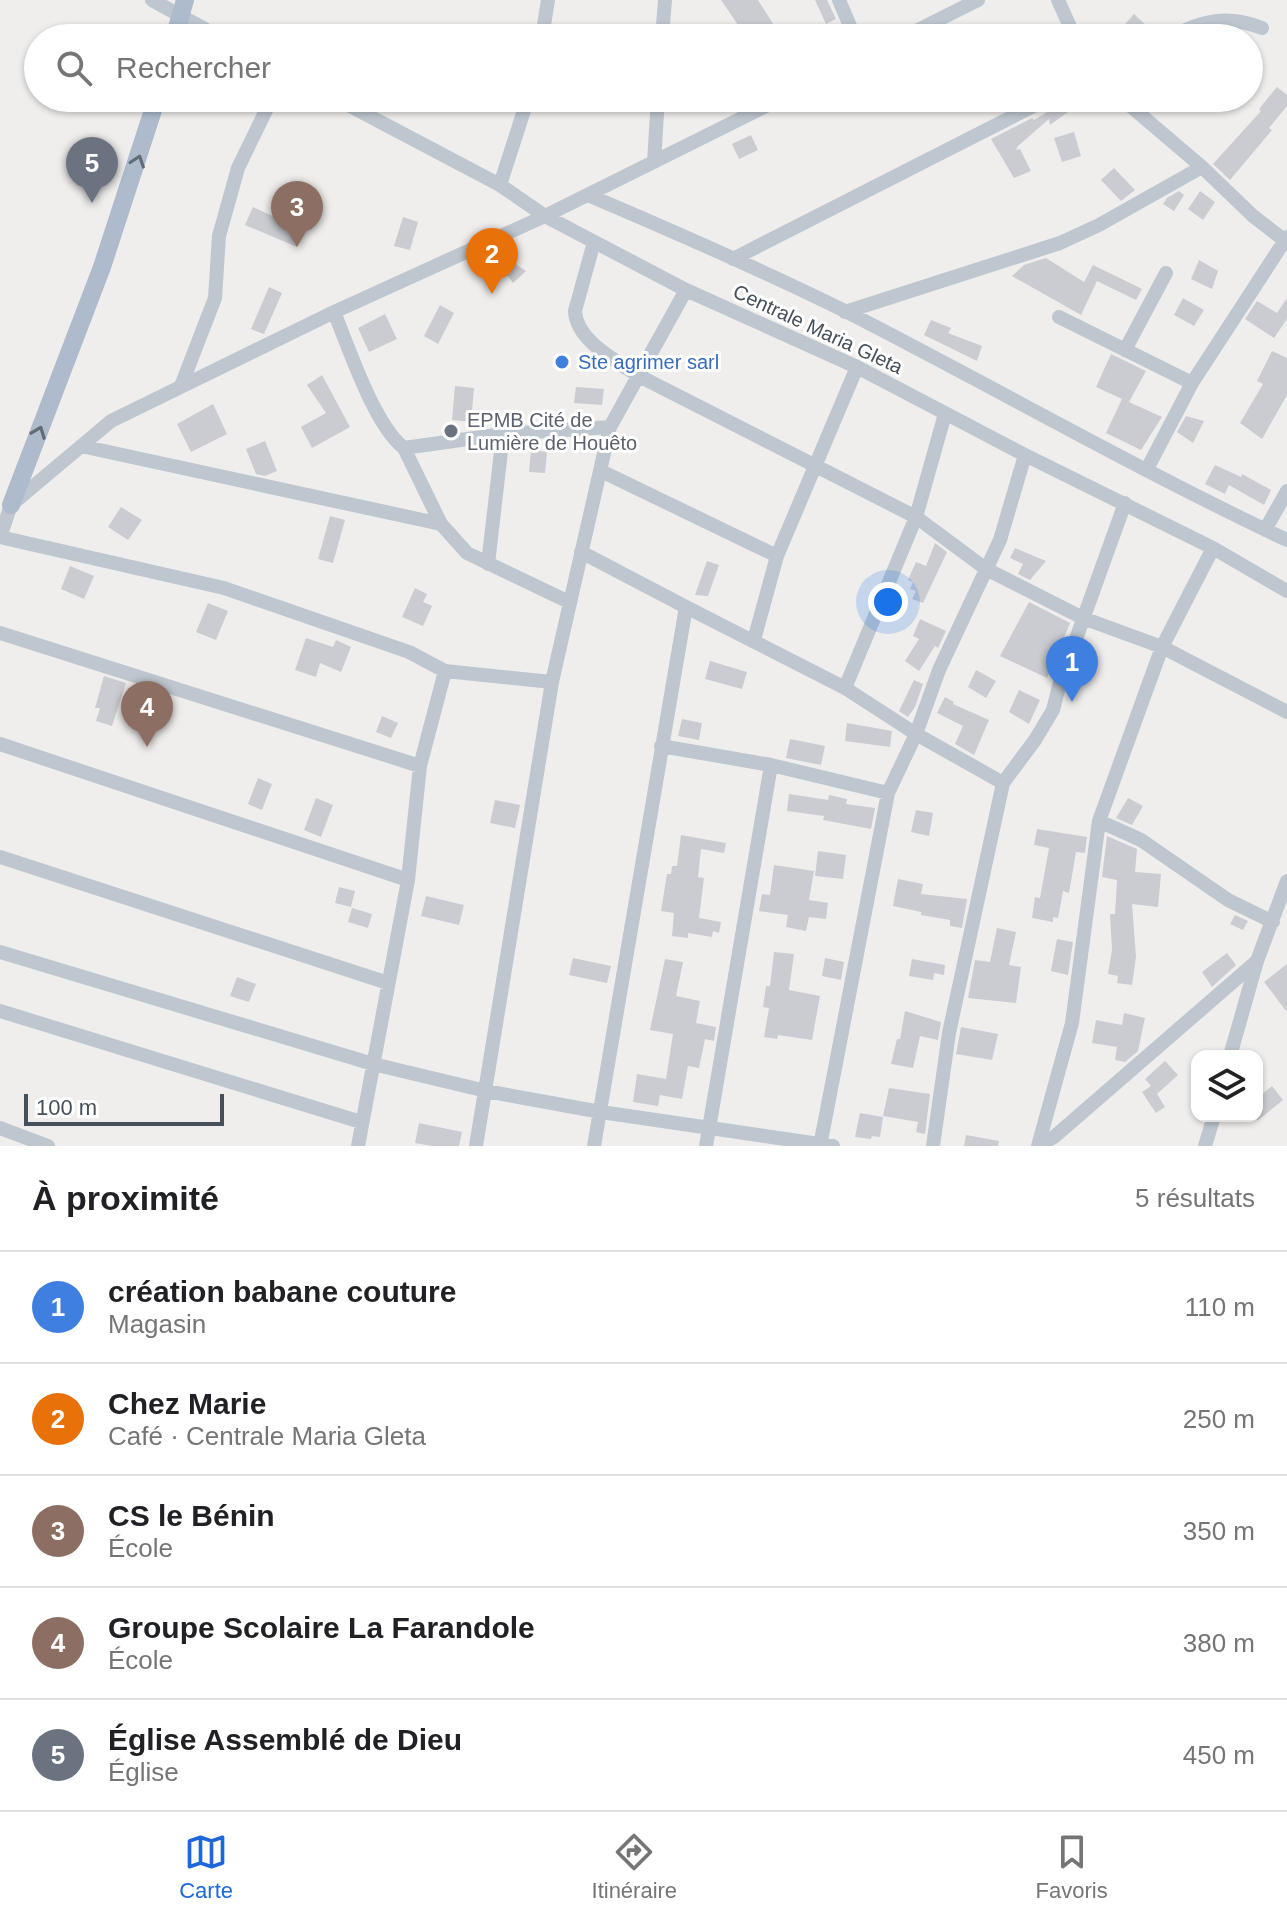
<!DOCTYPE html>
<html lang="fr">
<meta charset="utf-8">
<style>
body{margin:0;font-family:Helvetica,sans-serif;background:#f2f2f2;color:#202124}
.controls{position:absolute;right:24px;bottom:24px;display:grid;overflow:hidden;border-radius:16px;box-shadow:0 2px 6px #0004}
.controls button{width:72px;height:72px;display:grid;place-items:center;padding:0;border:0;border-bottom:2px solid #e0e0e0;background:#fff;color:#202124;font:40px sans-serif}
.scale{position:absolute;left:24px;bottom:20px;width:200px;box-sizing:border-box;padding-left:8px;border:4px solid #46505a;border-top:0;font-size:22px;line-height:28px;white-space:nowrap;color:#46505a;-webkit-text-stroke:6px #fff;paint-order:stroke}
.you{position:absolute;left:888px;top:602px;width:28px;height:28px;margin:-20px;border:6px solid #fff;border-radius:50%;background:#1a73e8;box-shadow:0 0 0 12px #1a73e833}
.badge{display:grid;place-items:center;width:52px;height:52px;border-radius:50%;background:#1e67d9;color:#fff;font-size:26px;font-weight:700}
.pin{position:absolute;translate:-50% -66px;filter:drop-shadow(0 2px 4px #0008)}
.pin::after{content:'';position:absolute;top:42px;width:28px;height:24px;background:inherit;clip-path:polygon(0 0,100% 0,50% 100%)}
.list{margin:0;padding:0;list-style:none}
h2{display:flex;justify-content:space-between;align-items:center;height:104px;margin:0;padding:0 32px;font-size:34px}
h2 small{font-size:26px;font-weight:400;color:#757577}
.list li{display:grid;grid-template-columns:52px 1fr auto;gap:24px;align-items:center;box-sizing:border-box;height:112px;padding:0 32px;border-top:2px solid #e0e0e0}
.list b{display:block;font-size:30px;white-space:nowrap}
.list p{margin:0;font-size:26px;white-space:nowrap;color:#757577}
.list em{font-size:26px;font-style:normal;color:#757577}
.icon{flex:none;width:44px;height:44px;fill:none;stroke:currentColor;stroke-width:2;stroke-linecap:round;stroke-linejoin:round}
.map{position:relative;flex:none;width:1287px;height:1146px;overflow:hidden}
.search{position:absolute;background:#fff;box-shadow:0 2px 6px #0004;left:24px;right:24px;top:24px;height:88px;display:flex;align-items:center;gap:20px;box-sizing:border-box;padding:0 28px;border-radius:44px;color:#757577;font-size:30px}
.sheet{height:664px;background:#fff}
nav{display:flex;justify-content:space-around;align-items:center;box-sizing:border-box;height:112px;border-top:2px solid #e0e0e0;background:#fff;font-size:22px;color:#757577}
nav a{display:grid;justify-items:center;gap:4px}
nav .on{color:#1e67d9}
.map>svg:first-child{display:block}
.building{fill:#caccd2}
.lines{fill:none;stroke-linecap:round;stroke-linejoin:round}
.minor{stroke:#bec7cf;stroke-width:14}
.major{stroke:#aebbcc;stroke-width:18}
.oneway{stroke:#606b76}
.shop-dot{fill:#3f7fe0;stroke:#fff;stroke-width:3}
.worship-dot{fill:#6b7280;stroke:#fff;stroke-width:3}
.labels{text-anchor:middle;stroke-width:6;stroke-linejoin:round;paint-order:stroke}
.street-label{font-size:20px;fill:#46505a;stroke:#fff}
.shop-label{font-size:20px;fill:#366cbe;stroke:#fff;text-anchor:start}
.worship-label{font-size:20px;fill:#5b616d;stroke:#fff;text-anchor:start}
</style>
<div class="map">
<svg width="1287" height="1146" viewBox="0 0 1287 1146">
<rect width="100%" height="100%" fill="#f0eeed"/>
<!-- building -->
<path class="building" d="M721,0H758L782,38H747Z
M815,0H827L836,19L826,24Z
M1134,14L1149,28L1140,38H1113Z
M1277,87L1287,95V106L1269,128L1272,130L1230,180L1213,164L1261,111L1259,109Z
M1064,102L1068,112L1050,125L1049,119L1018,146L1016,150L1020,149L1031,171L1014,178L991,139L1032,118L1034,120Z
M1074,132L1081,156L1062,162L1054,138Z
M751,135L758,150L739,159L732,144Z
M1114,168L1135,190L1121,201L1101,180Z
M1179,191L1184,195L1174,211L1163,204L1167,198Z
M1200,191L1215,202L1203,220L1188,209Z
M253,207L277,218L275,222L302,231L297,247L245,225Z
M403,217L418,222L410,250L394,246Z
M505,257L526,271L513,283L508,276L502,277L495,269Z
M1046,258L1084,282L1093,265L1142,289L1136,300L1097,281L1081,315L1012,276L1024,265Z
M1199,260L1218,271L1212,289L1191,279Z
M269,287L282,293L264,334L251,329Z
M1183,298L1204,310L1194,326L1174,315Z
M1287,298V319L1274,338L1245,319L1257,301L1277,313Z
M440,305L454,313L438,344L424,336Z
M385,314L397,339L369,352L358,328Z
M931,320L951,328L948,333L982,346L977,361L924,335Z
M1272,351L1287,358V395L1262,439L1240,423L1263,384L1257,381Z
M1111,354L1146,371L1129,402L1162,417L1141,450L1106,433L1122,399L1096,387Z
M322,375L350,427L312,448L301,427L326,413L307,385Z
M455,386L474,388L471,422L452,420Z
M576,387L604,389L602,405L574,403Z
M213,404L227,434L191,452L177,424Z
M1186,416L1204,421L1193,443L1177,432Z
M265,441L277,471L265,476L256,474L246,449Z
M531,450L547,452L545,473L529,472Z
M1215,465L1241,477L1242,474L1271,490L1264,505L1229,485L1225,494L1205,484Z
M121,507L142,520L128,540L108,527Z
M330,516L345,520L333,563L318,559Z
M935,543L947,552L923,603L912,599L916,591L910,589L913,582L908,580L916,562L926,566Z
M1015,548L1046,561L1030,580L1018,574L1023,564L1010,558Z
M707,561L719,565L708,596L695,595Z
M70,566L94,576L84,599L61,589Z
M415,588L427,594L423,602L432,606L423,626L402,617Z
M1029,602L1070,623L1047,678L1000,656Z
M208,603L228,611L216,640L196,632Z
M920,619L946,631L938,648L935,646L919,671L905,661L919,639L913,636Z
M306,638L333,647L336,640L351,647L341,672L320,663L316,677L295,670Z
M710,661L747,672L742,689L705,679Z
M976,670L996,681L986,698L968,687Z
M104,676L126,683L112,726L96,721L100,708H95Z
M914,680L923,684L915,707L908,717L899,711Z
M1019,690L1040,700L1029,724L1009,712Z
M945,697L954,702L953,704L989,720L974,755L955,744L963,726L937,713Z
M382,716L398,723L391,738L376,732Z
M682,719L702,723L699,740L678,736Z
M847,723L892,731L890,747L845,741Z
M790,739L825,746L821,765L786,758Z
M258,778L272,784L262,810L248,804Z
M789,794L828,800L829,795L847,799L846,804L875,808L871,829L823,820L824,816L787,811Z
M316,798L333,805L321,837L304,830Z
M1128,798L1143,806L1132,825L1116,818Z
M495,800L520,805L515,828L490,823Z
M916,810L933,813L929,836L911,832Z
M1037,829L1087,837L1085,853L1076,852L1069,893L1063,891L1058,918L1053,917V922L1032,918L1035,897L1040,898L1049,848L1034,845Z
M681,835L726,843L724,853L701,849L698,877L704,878L699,918L721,922L719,933L713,931L712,937L688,933V938L672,936L674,913L661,911L667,874H671L672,866H677Z
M1107,836L1137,849L1135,872L1161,874L1158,907L1132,904L1136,957L1132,985L1117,983L1118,976L1108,974L1112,950L1110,914H1115L1117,880L1102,877Z
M818,851L846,855L843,879L815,876Z
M774,865L814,871L809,900L828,903L826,919L809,917L806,931L786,927L788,915L759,911L762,894L770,895Z
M898,879L923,884L921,894L967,899L962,928L950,926V920L921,915V912L893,906Z
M339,887L355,891L351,907L335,903Z
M426,896L464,905L459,925L421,916Z
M352,908L372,914L368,928L348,922Z
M1235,915L1248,921L1243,930L1230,924Z
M997,928L1016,932L1009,965L1021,967L1016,1003L968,998L975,960L990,962Z
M1057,939L1073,942L1068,975L1051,971Z
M774,952L794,954L789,990L820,996L812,1040L778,1035L777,1039L764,1037L769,1008L763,1007L766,986H770Z
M1227,953L1236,965L1212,987L1202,972Z
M573,958L611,966L607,983L569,975Z
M825,958L844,962L841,980L822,976Z
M665,959L683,962L676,996L700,1001L696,1023L716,1027L714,1041L705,1039L699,1068L688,1066L682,1099L660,1095L658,1106L633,1102L637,1074L666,1079L673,1034L650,1030Z
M912,959L945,965L944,975L934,973L933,980L909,976Z
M1287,964V1012L1264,982Z
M237,977L256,984L249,1002L230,996Z
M905,1011L941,1022L938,1040L920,1036L913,1068L891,1064L897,1039H900Z
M1124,1013L1145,1018L1138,1051L1125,1062L1115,1060L1117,1047L1092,1043L1096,1020L1122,1025Z
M961,1027L998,1034L992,1060L956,1054Z
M1165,1061L1178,1075L1157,1094L1165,1107L1156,1113L1142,1092L1151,1086L1145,1079Z
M1272,1086L1283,1100L1257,1121V1098Z
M889,1088L930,1094L925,1134L916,1132L918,1122L883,1116Z
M860,1113L883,1117L880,1137L872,1136L871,1139L855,1137Z
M419,1123L462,1132L459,1146H432L415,1143Z
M966,1135L999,1141L998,1146H964Z"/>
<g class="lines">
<!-- minor -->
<path class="minor" d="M152,0L221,38
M839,0L855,38
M1058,0L1075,38
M542,38L548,0
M662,38L665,0
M902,38L978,0
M1168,38C1201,21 1226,14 1262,28
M335,98L500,185L545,216L686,290L857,367L1025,455L1213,548L1287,591
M1121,98L1202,167L1253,216L1284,240
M654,162L658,98
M500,185L528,98
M588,195C675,232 762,270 847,312C994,387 1138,470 1287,540
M594,242L575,311C576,340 615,360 637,375L916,517L986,569L1083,618L1162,647L1287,712
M733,259L1049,98
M334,312C349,348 374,425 404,448L503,434L610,427
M845,312L1060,243L1099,225L1202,167
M1059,317L1192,383
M1125,350L1166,273
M181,386L215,298L219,236L238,168L272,98
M81,446L441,524
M404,448L441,524L467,553L569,602
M1147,469L1192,383L1287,237
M601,471L777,556
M1265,530L1287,491
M0,537L11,505L111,421L334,312L545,216L782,98
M0,537L224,588L409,652L445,671L552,682
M581,552L686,607
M488,564L503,434
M0,633L420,766
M754,640L777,556L857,367
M845,688L916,517L945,414
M0,744L408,880
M661,746L771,765L888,793
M1099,821L1141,840L1228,900L1273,922
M0,857L388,983
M0,952L373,1064L486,1091L601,1112L833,1146
M0,1011L361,1122
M1230,1056L1257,961L1287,881
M0,1128L48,1146
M358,1146L408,880L420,766L445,671
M476,1146L552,682L610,427L686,290
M594,1146L686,607L845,688L916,734L1003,783
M706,1146L771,765
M820,1146L888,793L916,734L939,670L1000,540L1025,455
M933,1146L949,1033L1003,783L1035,740L1053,710L1059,686L1125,503
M1038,1146L1072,1023L1099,821L1162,647L1213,548
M1038,1146L1054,1137L1257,961
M1205,1146L1214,1116"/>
<!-- major -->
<path class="major" d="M174,38L185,0
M11,505L102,267L157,98"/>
</g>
<!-- one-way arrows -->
<defs><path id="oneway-chevron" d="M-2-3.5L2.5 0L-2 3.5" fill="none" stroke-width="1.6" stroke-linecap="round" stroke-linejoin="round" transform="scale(2)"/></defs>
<g class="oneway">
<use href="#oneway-chevron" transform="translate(138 161) rotate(-71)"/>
<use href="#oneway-chevron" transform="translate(39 432) rotate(-69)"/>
</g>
<!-- markers -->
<circle class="shop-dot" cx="562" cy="362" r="8"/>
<circle class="worship-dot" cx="451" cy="431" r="8"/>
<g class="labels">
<!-- street labels -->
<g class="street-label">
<text transform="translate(818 329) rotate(25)" y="7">Centrale Maria Gleta</text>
</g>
<!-- shop labels -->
<g class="shop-label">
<text x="578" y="369">Ste agrimer sarl</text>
</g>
<!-- worship labels -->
<g class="worship-label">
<text x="467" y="427">EPMB Cité de<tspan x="467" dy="23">Lumière de Houêto</tspan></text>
</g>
</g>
</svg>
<div class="controls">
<button><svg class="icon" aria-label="layers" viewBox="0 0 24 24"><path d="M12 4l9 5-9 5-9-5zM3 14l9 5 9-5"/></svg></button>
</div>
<div class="scale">100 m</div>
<div class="you"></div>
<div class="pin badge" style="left:1072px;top:702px;background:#3f7fe0">1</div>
<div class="pin badge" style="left:492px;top:294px;background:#e8710a">2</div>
<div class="pin badge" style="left:297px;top:247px;background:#8d6e63">3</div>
<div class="pin badge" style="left:147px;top:747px;background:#8d6e63">4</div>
<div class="pin badge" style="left:92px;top:203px;background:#6b7280">5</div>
<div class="search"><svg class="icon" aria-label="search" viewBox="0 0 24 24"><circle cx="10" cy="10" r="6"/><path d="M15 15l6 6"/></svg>Rechercher</div>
</div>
<section class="sheet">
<h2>À proximité<small>5 résultats</small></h2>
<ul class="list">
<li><span class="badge" style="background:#3f7fe0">1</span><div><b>création babane couture</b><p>Magasin</p></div><em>110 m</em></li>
<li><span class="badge" style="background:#e8710a">2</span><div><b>Chez Marie</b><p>Café · Centrale Maria Gleta</p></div><em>250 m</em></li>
<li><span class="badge" style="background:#8d6e63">3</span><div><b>CS le Bénin</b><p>École</p></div><em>350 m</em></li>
<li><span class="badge" style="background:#8d6e63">4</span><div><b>Groupe Scolaire La Farandole</b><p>École</p></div><em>380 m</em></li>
<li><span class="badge" style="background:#6b7280">5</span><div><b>Église Assemblé de Dieu</b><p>Église</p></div><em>450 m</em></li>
</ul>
</section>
<nav>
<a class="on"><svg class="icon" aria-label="map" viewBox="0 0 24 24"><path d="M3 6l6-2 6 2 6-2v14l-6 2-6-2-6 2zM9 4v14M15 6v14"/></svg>Carte</a>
<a><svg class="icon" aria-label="directions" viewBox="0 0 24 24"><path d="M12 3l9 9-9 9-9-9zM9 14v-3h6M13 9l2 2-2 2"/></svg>Itinéraire</a>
<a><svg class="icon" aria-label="saved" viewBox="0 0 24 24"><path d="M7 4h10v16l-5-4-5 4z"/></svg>Favoris</a>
</nav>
